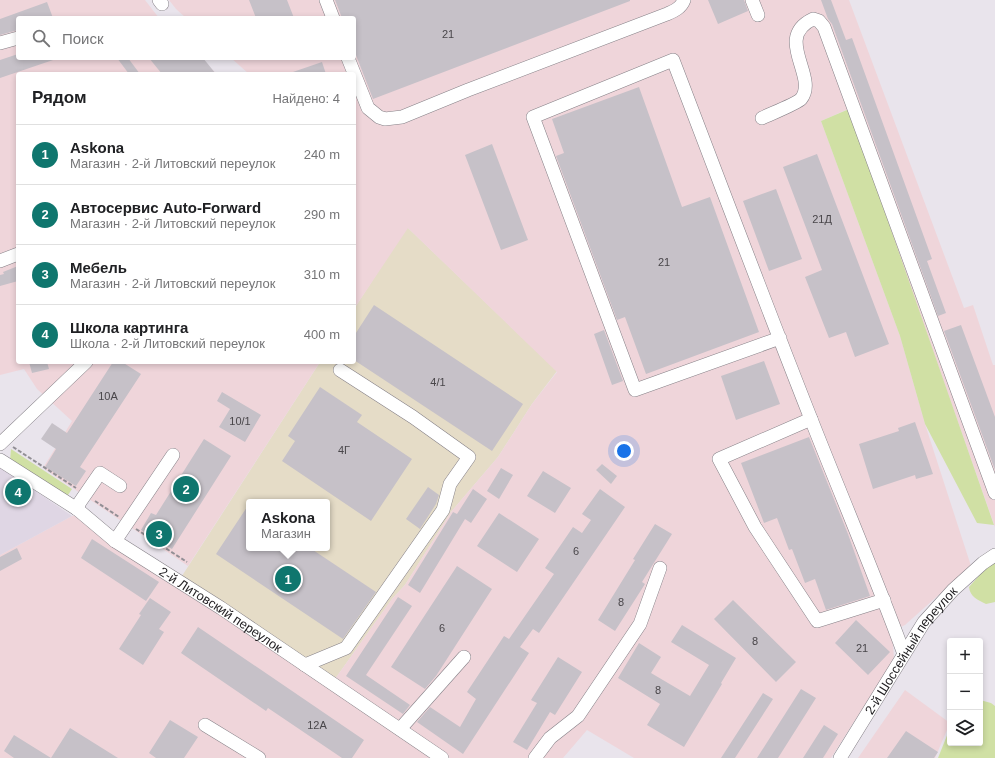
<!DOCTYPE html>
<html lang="ru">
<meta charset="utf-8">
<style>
body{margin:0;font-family:Helvetica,sans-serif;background:#f2f2f2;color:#202124}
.controls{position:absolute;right:12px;bottom:12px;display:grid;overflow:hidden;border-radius:4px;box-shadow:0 2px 6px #0003}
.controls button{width:36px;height:36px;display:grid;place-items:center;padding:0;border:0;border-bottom:1px solid #e0e0e0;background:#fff;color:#202124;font:20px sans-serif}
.you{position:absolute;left:624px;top:451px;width:14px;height:14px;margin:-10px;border:3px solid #fff;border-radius:50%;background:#1a73e8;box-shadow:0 0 0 6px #1a73e833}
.badge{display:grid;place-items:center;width:26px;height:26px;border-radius:50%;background:#0f766e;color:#fff;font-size:13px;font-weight:700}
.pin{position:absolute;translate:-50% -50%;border:2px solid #fff;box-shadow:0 1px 4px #0006}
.popup{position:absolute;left:246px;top:499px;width:84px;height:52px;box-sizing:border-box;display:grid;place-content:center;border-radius:4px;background:#fff;filter:drop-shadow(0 1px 3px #0005);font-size:13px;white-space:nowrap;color:#757577}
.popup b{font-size:15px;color:#202124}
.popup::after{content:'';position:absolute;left:50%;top:100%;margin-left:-8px;border:8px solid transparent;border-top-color:#fff}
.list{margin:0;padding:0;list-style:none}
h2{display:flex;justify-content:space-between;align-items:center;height:52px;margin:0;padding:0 16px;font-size:17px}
h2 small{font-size:13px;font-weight:400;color:#757577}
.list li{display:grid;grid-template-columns:26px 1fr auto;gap:12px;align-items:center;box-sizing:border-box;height:60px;padding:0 16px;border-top:1px solid #e0e0e0}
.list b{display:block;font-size:15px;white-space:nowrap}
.list p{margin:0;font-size:13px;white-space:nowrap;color:#757577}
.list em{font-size:13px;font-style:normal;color:#757577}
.icon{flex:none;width:22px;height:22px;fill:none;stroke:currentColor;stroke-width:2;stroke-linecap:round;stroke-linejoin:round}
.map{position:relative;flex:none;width:995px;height:758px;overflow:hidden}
.search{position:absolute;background:#fff;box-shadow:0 2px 6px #0003;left:16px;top:16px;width:340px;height:44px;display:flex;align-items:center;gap:10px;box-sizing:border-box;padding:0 14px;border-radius:4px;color:#757577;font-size:15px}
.panel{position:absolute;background:#fff;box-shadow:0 2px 6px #0003;left:16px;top:72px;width:340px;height:292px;border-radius:4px}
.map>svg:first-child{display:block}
.commercial{fill:#e5dcc7;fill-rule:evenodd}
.industrial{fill:#efd5da}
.built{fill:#dfd6e4}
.green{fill:#d0e0a4}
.building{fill:#c6c1c8}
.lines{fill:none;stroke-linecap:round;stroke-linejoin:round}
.minor-casing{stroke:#858087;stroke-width:14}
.path{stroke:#928f95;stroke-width:2;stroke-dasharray:4 2;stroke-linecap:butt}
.minor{stroke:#fff;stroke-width:13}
.labels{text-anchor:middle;stroke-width:3;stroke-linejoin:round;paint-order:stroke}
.number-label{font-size:11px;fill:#49464a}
.street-label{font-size:13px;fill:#1f1d20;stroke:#fff}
</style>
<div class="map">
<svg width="995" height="758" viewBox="0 0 995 758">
<rect width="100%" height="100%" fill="#e9e4ec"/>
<!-- commercial -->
<path class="commercial" d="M407,227L557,371L532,404L498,457L451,512L405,585L392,599L335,679L180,579L320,362H354V309ZM249,502H327V548H249Z"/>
<!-- industrial -->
<path class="industrial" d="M0,0H145L159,18H18V58H199L217,74H18V362H320L188,566L43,468L72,421L37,389L24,369L0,375Z
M169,0H849L964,308L973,305L993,365H995V527L848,109L821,121L900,336L925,424L971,566L905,625L892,631L894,659L831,758H634L587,730L563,758H0V555L72,516L84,514L335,679L392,599L405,585L451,512L498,457L532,404L557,372L408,228L354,309V74H249L231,58H354V18H186L176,9Z
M905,690L950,723L935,758H858Z"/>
<!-- built -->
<path class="built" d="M0,467L72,516L0,555Z"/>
<!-- green -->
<path class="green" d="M849,109L994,525L977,523L925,424L900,336L821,121Z
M11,449L72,489L66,498L10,461Z
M995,562V602L986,604C978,600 970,597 969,587L984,570Z
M980,700L991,703L995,706V758H938L950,728V743H980Z"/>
<!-- building -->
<path class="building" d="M249,0H287L294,18H256Z
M335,0H630V1L373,99L354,50V18H342Z
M708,0H744L748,11L718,24Z
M821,0H831L846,40L852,38L932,259L927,261L946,313L938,316L832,24L828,19Z
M47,2L53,18H18V30L0,35V19Z
M18,54V58H56V59L0,78V60Z
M117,58H128L140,74H129Z
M149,58H203L216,74H162Z
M322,62L326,74H290V73Z
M639,87L682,207L710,197L759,332L646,374L625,317L617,320L556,156L564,153L552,119Z
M492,144L528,240L501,250L465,155Z
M817,154L889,344L855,357L846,332L829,338L805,277L822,270L783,167Z
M776,189L802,259L769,271L743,201Z
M18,266V281L0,286V275L4,274L3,272Z
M374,305L523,404L492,451L354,360V336Z
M961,325L995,417V470L944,331Z
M604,330L623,381L612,385L594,334Z
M764,361L780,404L736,420L721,376Z
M29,362H47L49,369L32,373Z
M113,362H122L141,374L80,467L86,471L76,486L45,467L56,449L41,439L52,423L67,433Z
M320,387L362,415L357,422L412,459L371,521L282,461L295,441L288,436Z
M222,392L261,415L245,442L219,427L230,409L217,401Z
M915,422L933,474L916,479L915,475L873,489L859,444L899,431L898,428Z
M809,437L848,534L870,596L826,610L815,579L805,583L792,549L789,550L777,518L764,523L741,463Z
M204,439L231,456L172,549L141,530L151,513L156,515Z
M602,464L617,476L611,484L596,470Z
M501,468L513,475L499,499L487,491Z
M543,471L571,488L555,513L527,496Z
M428,487L439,495L436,504L420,529L406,519Z
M473,489L487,499L471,523L465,519L420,593L408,585L453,512L457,514Z
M600,489L625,507L539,633L533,629L520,647L529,653L463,754L417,722L430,707L460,727L476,699L467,692L504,636L509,639L554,574L545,568L573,527L582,533L591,520L582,514Z
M249,504V548H310L376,592L343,639L216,554Z
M499,513L539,539L517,572L477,546Z
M655,524L672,534L642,582L645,584L615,631L598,620L635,560L633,559Z
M92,539L159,582L146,601L81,558Z
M17,548L22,559L0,571V557Z
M457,566L492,589L436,676L425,689L391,667Z
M398,597L412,606L366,675L410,705L403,714L346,676Z
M150,598L171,612L159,629L164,632L143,665L119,649L141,615L139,614Z
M733,600L796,662L776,682L714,619Z
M856,620L890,652L868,675L835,643Z
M682,625L736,658L721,683L722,684L684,747L647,725L660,704L618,678L639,643L661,657L651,673L690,696L709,665L671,642Z
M198,627L364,740L352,758H342L268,708L266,711L181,653Z
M558,657L582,672L555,715L550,712L527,750L513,742L537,703L531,700Z
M801,689L816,698L778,758H757Z
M763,693L773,699L735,758H721Z
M170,720L198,737L184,758H156L149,753Z
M824,725L838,734L823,758H803Z
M70,728L118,758H51Z
M906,731L938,752L934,758H887Z
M14,735L51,758H14L4,751Z"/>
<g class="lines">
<defs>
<g id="minor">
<path d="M159,0L162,4"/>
<path d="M326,0L333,18"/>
<path d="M752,0L758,15"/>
<path d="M0,43L18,38"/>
<path d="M348,58L368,108L379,117L385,119L402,117L468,90L667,14C674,11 681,8 684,0"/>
<path d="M762,118C770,114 796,104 801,99C819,77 773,38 813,19L819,21L824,27L995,493"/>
<path d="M0,261L18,254"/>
<path d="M780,338L635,390L533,117L673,60C719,180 764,300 811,419C842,498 875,575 904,654"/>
<path d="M811,419L719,459L755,527L817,621L884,600"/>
<path d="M0,444L86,362"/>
<path id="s1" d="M0,460L77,509L115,541L221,608L442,758"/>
<path d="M77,509L80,502L100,473L120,486"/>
<path d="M115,541L173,455"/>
<path d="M305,665L346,648L443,510L450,484L469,457L413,417L340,370"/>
<path d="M205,725L259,758"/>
<path d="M400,729L464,657"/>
<path d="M535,758L550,738L578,716L640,624L660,568"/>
<path id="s2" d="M840,758L924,622L953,590L983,563L995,555"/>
</g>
</defs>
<!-- minor casing -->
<use href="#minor" class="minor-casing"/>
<!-- path -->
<path class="path" d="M13,447L76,488
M95,501L119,517
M136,529L187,562"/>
<!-- minor -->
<use href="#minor" class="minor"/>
</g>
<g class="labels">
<!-- number labels -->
<g class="number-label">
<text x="448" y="38">21</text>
<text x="822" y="223">21Д</text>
<text x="664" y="266">21</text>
<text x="438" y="386">4/1</text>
<text x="108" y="400">10А</text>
<text x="240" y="425">10/1</text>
<text x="344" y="454">4Г</text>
<text x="576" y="555">6</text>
<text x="621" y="606">8</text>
<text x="442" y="632">6</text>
<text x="755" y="645">8</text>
<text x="862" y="652">21</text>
<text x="658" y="694">8</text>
<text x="317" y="729">12А</text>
</g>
<!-- street labels -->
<g class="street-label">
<text dy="5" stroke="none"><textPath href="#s1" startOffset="267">2-й Литовский переулок</textPath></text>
<text dy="5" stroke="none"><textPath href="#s2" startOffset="129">2-й Шоссейный переулок</textPath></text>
</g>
</g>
</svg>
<div class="controls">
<button>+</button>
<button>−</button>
<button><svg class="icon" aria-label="layers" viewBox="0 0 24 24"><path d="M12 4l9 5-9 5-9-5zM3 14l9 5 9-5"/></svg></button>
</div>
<div class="you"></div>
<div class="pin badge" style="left:288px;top:579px">1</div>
<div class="popup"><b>Askona</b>Магазин</div>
<div class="pin badge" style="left:186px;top:489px">2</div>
<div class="pin badge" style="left:159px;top:534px">3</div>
<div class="pin badge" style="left:18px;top:492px">4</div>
<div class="search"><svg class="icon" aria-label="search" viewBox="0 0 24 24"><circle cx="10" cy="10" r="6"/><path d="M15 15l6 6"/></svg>Поиск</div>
<section class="panel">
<h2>Рядом<small>Найдено: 4</small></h2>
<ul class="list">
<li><span class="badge">1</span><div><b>Askona</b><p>Магазин · 2-й Литовский переулок</p></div><em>240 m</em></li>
<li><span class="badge">2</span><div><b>Автосервис Auto-Forward</b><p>Магазин · 2-й Литовский переулок</p></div><em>290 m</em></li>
<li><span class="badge">3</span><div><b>Мебель</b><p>Магазин · 2-й Литовский переулок</p></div><em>310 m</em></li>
<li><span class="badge">4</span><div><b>Школа картинга</b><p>Школа · 2-й Литовский переулок</p></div><em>400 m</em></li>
</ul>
</section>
</div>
